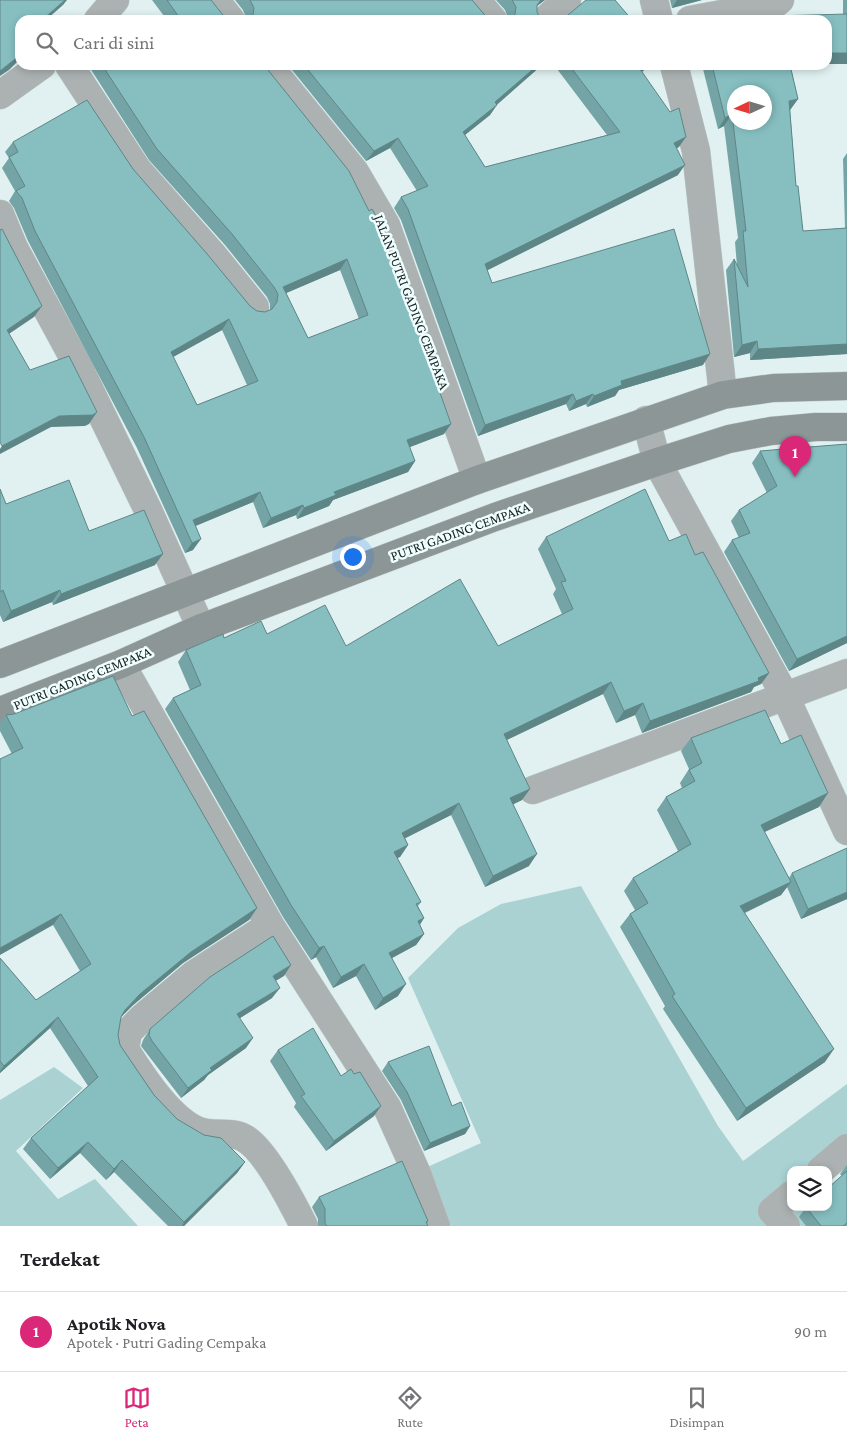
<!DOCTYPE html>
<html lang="id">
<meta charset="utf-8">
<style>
body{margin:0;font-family:"Crimson Pro",serif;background:#f2f2f2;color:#202124}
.controls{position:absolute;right:15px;bottom:15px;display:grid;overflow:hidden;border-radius:10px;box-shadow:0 2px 8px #0003}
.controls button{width:45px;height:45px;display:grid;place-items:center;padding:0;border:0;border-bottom:1px solid #e0e0e0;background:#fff;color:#202124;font:25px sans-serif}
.compass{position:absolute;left:727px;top:85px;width:45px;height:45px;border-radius:50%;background:#fff;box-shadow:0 2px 8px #0003;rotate:266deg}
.you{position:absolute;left:352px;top:556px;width:18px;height:18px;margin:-12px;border:4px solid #fff;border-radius:50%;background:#1a73e8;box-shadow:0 0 0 8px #1a73e833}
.badge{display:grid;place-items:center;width:32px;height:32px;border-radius:50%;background:#db2777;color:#fff;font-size:16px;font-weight:700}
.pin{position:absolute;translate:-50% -41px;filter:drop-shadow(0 1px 2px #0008)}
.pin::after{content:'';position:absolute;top:26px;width:18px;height:15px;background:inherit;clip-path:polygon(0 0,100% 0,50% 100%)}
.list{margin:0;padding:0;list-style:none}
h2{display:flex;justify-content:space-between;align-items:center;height:65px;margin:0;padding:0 20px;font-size:21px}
h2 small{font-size:16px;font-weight:400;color:#757577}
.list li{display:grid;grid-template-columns:32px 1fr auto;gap:15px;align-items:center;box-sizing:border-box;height:80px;padding:0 20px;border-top:1px solid #e0e0e0}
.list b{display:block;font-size:19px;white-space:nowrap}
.list p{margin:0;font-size:16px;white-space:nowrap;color:#757577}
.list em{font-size:16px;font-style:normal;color:#757577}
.icon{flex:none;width:28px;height:28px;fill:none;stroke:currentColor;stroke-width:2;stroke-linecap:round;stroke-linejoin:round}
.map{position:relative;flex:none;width:847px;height:1226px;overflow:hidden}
.search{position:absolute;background:#fff;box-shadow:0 2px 8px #0003;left:15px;right:15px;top:15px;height:55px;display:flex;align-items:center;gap:12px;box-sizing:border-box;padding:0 18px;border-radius:15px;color:#757577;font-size:19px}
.sheet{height:145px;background:#fff}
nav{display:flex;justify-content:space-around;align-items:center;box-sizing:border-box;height:70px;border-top:1px solid #e0e0e0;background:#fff;font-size:14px;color:#757577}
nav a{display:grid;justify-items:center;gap:2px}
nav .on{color:#db2777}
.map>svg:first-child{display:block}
.green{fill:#aad2d3}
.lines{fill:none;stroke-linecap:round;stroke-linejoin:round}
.street-casing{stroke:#bdcbcb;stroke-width:29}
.secondary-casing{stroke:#bdcbcb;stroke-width:29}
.street{stroke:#acb2b2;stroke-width:28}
.secondary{stroke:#8c9696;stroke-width:28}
.wall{fill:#74a4a6;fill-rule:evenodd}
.shaded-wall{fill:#5e8687}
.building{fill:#87bfc1;stroke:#5e8687;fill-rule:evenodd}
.labels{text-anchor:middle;stroke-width:5;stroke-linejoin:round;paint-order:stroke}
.street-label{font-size:14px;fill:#191e1e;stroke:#effefe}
</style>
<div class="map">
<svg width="847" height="1226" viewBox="0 0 847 1226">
<rect width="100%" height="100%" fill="#e1f1f1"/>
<!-- green -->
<path class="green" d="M581,886L718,1126L743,1161L847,1084V1141L819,1170H791V1207H828V1181L847,1202V1226H444L425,1168L481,1143L408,978L458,928L501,904Z
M54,1067L83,1088L16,1151L58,1199L95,1179L138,1226H0V1100Z"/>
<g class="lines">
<defs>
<path id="street" d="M215,0L231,20
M476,0L493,20
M654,0L659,20
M98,20L115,0
M545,20L567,0
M690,20L775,4L780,0
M69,65L137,169L213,255L255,307
M268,65L355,172L386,225L477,480
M674,65L696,151L723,395
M0,95L42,65
M0,214L14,248L79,368L148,510L201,628
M646,420L657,462L785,696L847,831
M121,664L270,925L387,1107L418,1176L436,1226
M533,790L847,673
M270,925L193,975L143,1017L128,1032L125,1049C141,1075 172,1123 202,1132C215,1136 232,1131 244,1138C265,1149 293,1204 304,1226
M821,1170L847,1148
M786,1226L772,1211L791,1195"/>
<path id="secondary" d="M0,664L477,480L723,395L773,388L847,386
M0,711L121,664L201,628L495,517L657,462L729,439L771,431L816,427H847"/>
</defs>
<!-- street casing -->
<use href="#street" class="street-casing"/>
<!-- secondary casing -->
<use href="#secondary" class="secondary-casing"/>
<!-- street -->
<use href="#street" class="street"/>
<!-- secondary -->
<use href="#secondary" class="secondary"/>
</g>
<!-- wall -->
<path class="wall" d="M152,0H211L227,20H167Z
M235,0H472L489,20H246V18L243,10Z
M496,0H545L537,6V12L541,20H508V18L505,10Z
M670,0H702L672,8Z
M843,0H847V64H827V20L843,15Z
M88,65H264L444,434L409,447L415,461L408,472L333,500L329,506L297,519L296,515L263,528L253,502L195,526L193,550L185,553L137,448L28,241L14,208L9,201L15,191L2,168L9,158L5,152L13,142L133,169L250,306L257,311L265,312L270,310V304L267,297L225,245L149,160ZM340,270L359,319L308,338L286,293ZM222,330L247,385L197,405L173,357Z
M288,65H542L497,104L490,115L465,135L485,167L607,135L554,65H650L642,72L679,147L677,148L678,175L487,270L492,283L703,365L619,390L615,396L587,407L586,404L569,411L566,404L478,436L401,220L394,208L401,197L417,191L390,148L366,161Z
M702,65H790L798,99L790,110L796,186L803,231L845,228L843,159L847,153V354L750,360V353L734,357L726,270L734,259L737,266L735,242L738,238L724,126L718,129Z
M847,444V643L789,671L724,552L732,540L739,538L731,521L739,510L767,493L752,463L760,451Z
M0,489L6,504L89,531L155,565L53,605L52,602L3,622L0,615Z
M546,537L669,541L695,555L769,673L761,684L754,687L751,692L642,733L635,715L616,723L603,694L507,740L522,800L513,804L529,866L485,887L451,815L405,838L408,845L400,857L397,858L421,902L418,906L424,918L420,925L424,934L416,945L392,958L398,996L375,1010L356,976L333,988L316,957L311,960L283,917L165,709L173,698L190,690L178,662L186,650L224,638L267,634L346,646H498L562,614L553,594L556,589L538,549Z
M6,715L132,716L257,908L249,920L183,963L132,1006L121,1017L118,1035L120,1045L154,1095L177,1119L245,1162L237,1173L184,1226H168L114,1172L106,1180L80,1153L50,1179L23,1149L31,1138L88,1086L50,1028L0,1073V958L36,1000L80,971L53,925L12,754L0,731V723Z
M691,738L781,744L819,807L764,832L789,878L792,873L847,899L801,919L787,887L781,895L745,913L825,1062L737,1121L663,1009L665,1006L620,927L630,914L635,910L624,891L633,878L678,851L657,810L666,797L682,788L680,783L689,769L681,751Z
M284,976L275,981L272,998L240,1018L246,1048L208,1075L204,1080L181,1098L141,1046L143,1040L150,1029Z
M278,1050L341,1076L374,1116L326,1151L294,1107L296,1103L270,1061Z
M388,1062L452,1106L470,1126L465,1134L424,1151L401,1100L382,1071Z
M847,1165V1226H806L799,1217L806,1207L842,1176L840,1174Z
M319,1197L428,1221L427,1223L428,1226H318V1219L312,1207Z"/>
<!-- shaded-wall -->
<path class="shaded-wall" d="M65,0H67L63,5L46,20H42Z
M540,0H545L534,8Z
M677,0H702L672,8Z
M827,53H847V64H827Z
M20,55V59L9,70L0,76V71Z
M538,65H542L491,110L497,105L490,115L456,142L463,132L495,102Z
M645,65H650L633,79L640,69Z
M798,99L790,110L781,112L789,101Z
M732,114L724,126L718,129L725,118Z
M686,137L679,147L667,153L674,143Z
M398,138L390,148L366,161L374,151Z
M685,165L678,175L478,275L485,264Z
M347,259L340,270L277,297L283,287Z
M42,306L34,317L0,340L7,330Z
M229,319L222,330L164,362L171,352Z
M757,341L750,353L734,357L742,345Z
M847,344V354L750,360L758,349Z
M710,354L703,365L619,390L615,396L587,407L594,396L621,381Z
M573,394L566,404L478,436L485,425Z
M593,394L586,404L569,411L576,401Z
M97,412L89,424L85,426L51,427L0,454V449L2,446L59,416Z
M451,424L444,434L400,451L407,440Z
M415,461L408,472L333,500L329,506L297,519L304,508L334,492Z
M260,492L253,502L186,530L193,520Z
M303,505L296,515L263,528L271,518Z
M201,539L193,550L185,553L192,543Z
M163,554L155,565L53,605L61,594Z
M60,590L52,602L3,622L11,611Z
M847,636V643L789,671L797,659Z
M769,673L761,684L754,687L751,692L642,733L650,721L758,678Z
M611,682L603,694L496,745L504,734Z
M643,703L635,715L616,723L624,711Z
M530,789L522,800L502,810L510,798Z
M828,793L819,807L752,838L761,825Z
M459,803L451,815L394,844L402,833Z
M408,845L400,857L386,863L394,852Z
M537,854L529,866L485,887L493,876Z
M791,882L781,895L731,919L740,906Z
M847,892V899L801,919L808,909Z
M257,908L249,920L183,963L132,1006L117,1021L125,1010L140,994L191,952Z
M61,914L53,925L0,955V948Z
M424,918L416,930L418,921Z
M424,934L416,945L381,964L389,953Z
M324,946L316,957L311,960L319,948Z
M364,964L356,976L333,988L341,977Z
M291,965L284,976L265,987L273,976Z
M406,984L398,996L375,1010L383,998Z
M280,988L272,998L229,1025L237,1014Z
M58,1017L50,1028L0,1073V1071L4,1066Z
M253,1038L246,1048L208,1075L204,1080L181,1098L188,1088L210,1068Z
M834,1049L825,1062L737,1121L746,1108Z
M381,1106L374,1116L326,1151L334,1141Z
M470,1126L465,1134L424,1151L430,1143Z
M88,1142L80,1153L50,1179L58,1168Z
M122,1160L114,1172L106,1180L114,1169Z
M245,1162L237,1173L184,1226H182L184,1222Z"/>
<!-- building -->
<path class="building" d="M0,0H65L42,20H20V55L0,71Z
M167,0H211L227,20H181Z
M250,0H472L489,20H249L253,15L254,8Z
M512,0H541L537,5V12L541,20H511L515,14L516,7Z
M586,0H615L632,20H562Z
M847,14V53H827V20H723L738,17Z
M102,65H264L349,171L369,211L372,209L379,221L451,424L407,440L415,461L334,492L336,495L304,508L303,505L271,518L260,492L193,520L201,539L192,543L144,437L35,231L22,198L16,191L25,186L9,157L18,152L13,142L87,100L133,169L208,255L250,306L257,311L265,312L272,309L277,302L278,294L274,287L232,234L157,149ZM347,259L368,315L308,338L283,287ZM229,319L258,381L197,405L171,352Z
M304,65H538L495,102L497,105L463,132L485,167L620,132L569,65H645L640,69L670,112L679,108L686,137L674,143L685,165L485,264L492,283L674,229L710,354L621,381L622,385L594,396L593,394L576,401L573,394L485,425L408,209L401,197L428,186L398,138L374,151Z
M712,65H790L798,99L789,101L796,186H798L803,231L847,228V344L758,349L757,341L742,345L734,259L748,287L743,231H746L732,114L725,118ZM734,92H764V122H734Z
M2,229L42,306L7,330L30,370L69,356L97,412L93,415L59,416L2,446L0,442V230Z
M847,444V636L797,659L732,540L750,533L739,510L777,486L760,451Z
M69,480L89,531L144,510L163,554L61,594L60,590L11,611L3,590L0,592V489L6,504Z
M645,489L669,541L686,534L695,555L703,552L769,673L758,678L759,681L650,721L643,703L624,711L611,682L504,734L530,789L510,798L537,854L493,876L459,803L402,833L408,845L394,852L421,902L416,904L424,918L418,921L424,934L389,953L406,984L383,998L364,964L341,977L324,946L319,948L291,905L173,698L201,685L186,650L223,634L224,638L261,621L267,634L325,605L346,646L460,579L498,646L573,609L561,582L566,581L546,537Z
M113,676L132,716L144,711L257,908L191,952L140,994L125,1010L121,1017L118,1035L120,1045L154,1095L177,1119L204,1135L221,1138L245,1162L184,1222L122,1160L114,1169L88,1142L58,1168L31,1138L98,1077L58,1017L4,1066L0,1061V958L36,1000L91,964L61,914L0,948V759L23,748L6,715L14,714Z
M765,710L781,744L801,735L828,793L761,825L791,882L740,906L834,1049L746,1108L672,996L675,994L630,914L648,903L633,878L691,844L666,797L695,781L689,770L702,763L691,738Z
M847,848V892L808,909L792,873Z
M273,936L291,965L273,976L280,988L237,1014L253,1038L210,1068L212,1070L188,1088L152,1041L149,1035L150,1029L210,977Z
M313,1028L341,1076L351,1069L354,1074L360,1072L381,1106L334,1141L301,1096L305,1094L278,1050Z
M429,1046L452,1106L461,1102L470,1126L430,1143L407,1092L388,1062Z
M402,1161L428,1221L426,1222L428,1226H327L325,1223V1209L319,1197Z
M847,1171V1223L843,1226H821L806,1207H828V1188Z"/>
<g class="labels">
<!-- street labels -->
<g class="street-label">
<text transform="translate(412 302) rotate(69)" y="5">JALAN PUTRI GADING CEMPAKA</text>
<text transform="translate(460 531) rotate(-20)" y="5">PUTRI GADING CEMPAKA</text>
<text transform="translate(82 678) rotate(-22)" y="5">PUTRI GADING CEMPAKA</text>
</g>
</g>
</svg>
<div class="controls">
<button><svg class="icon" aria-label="layers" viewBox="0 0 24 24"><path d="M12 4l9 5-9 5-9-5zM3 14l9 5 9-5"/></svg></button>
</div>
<svg class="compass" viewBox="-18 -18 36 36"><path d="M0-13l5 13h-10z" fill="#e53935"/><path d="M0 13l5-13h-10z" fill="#757577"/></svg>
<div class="you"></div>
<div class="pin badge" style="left:795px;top:477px">1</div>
<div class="search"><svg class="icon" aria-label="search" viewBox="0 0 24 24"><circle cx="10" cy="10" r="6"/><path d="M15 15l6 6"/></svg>Cari di sini</div>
</div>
<section class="sheet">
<h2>Terdekat<small></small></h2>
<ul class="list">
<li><span class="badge">1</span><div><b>Apotik Nova</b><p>Apotek · Putri Gading Cempaka</p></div><em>90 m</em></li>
</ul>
</section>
<nav>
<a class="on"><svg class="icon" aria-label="map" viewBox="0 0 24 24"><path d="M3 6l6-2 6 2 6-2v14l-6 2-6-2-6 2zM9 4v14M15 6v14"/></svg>Peta</a>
<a><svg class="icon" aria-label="directions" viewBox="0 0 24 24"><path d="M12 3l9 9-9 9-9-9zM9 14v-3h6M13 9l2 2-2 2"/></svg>Rute</a>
<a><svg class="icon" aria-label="saved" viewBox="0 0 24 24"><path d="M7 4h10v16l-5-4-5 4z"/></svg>Disimpan</a>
</nav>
